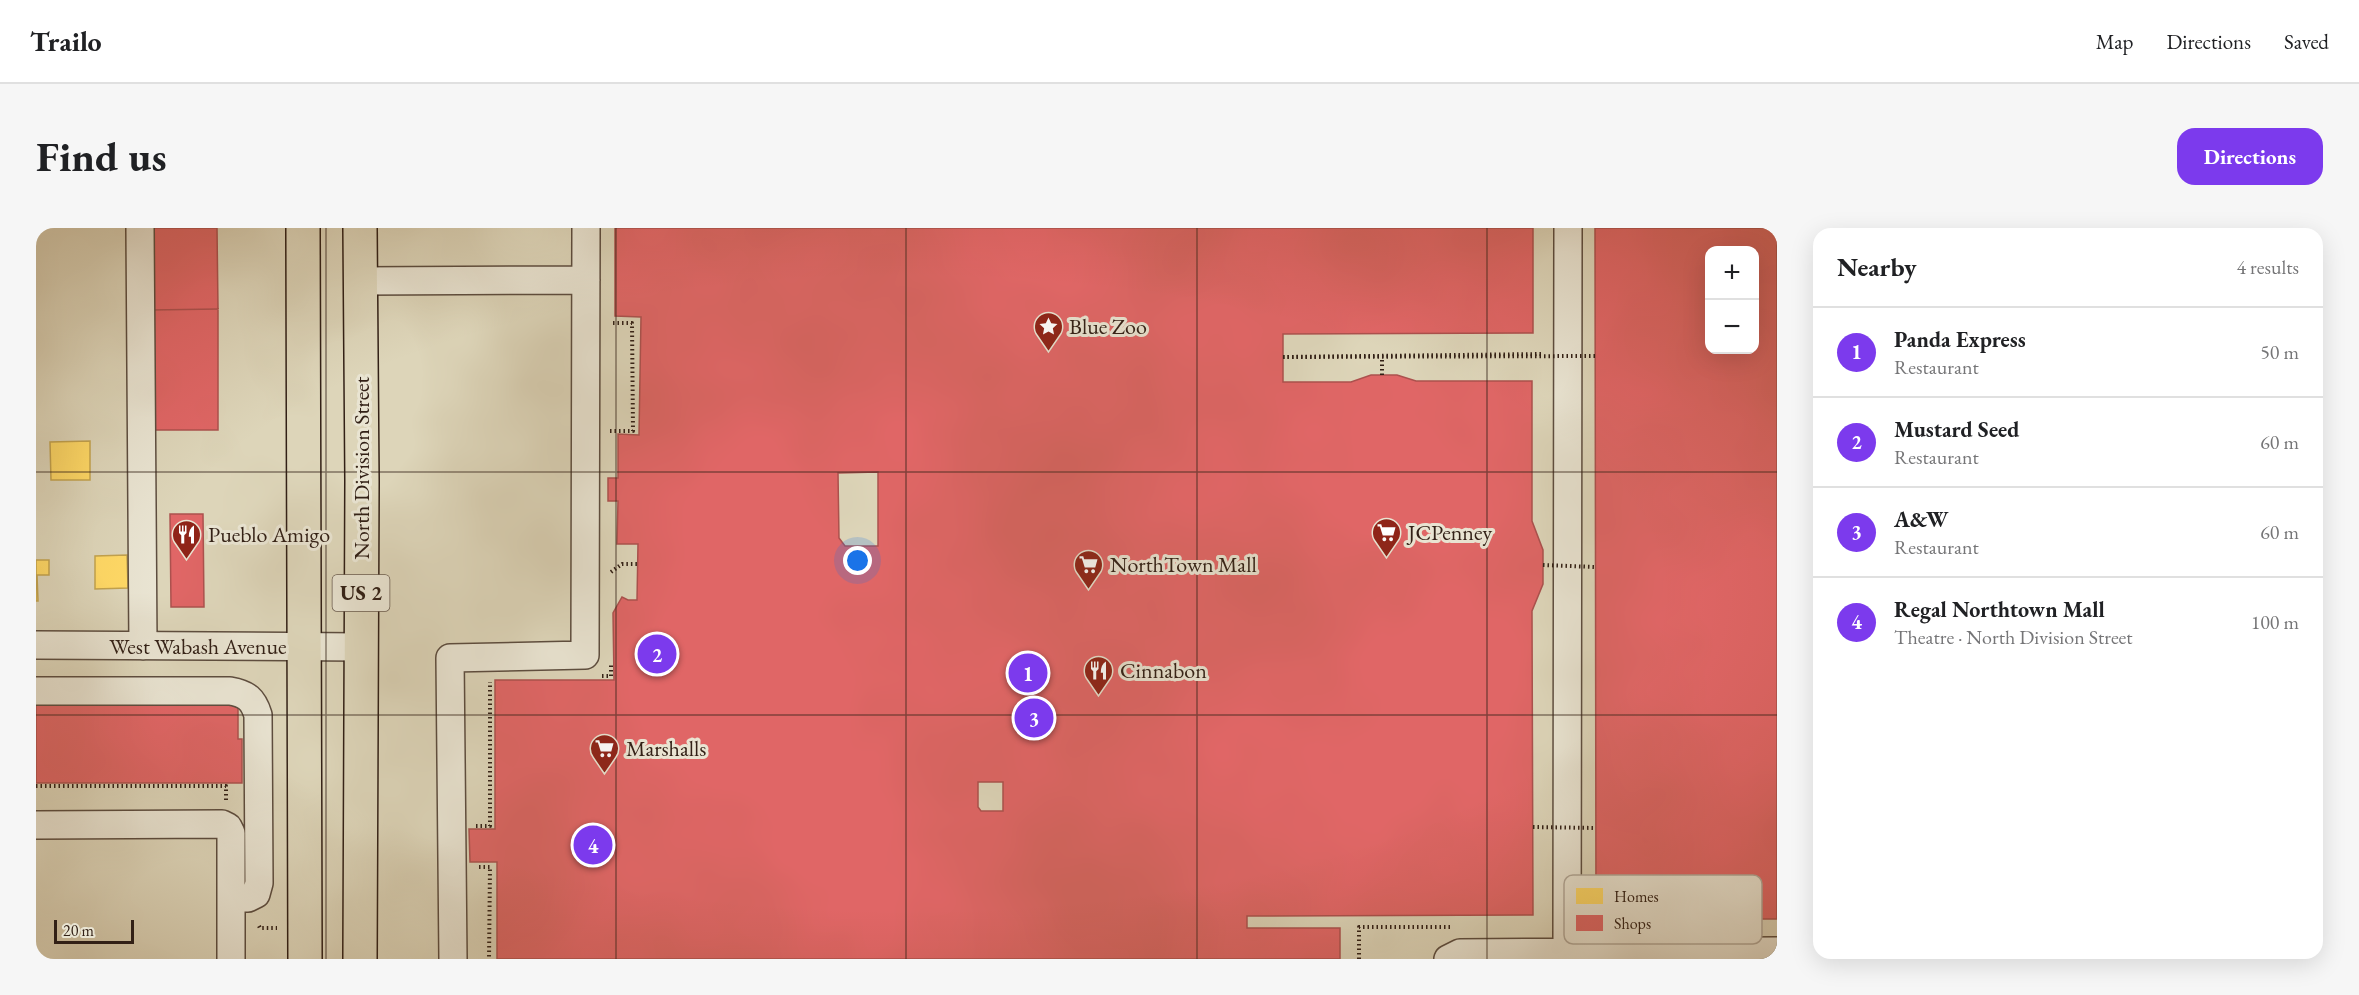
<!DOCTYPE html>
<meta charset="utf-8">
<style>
body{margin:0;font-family:"EB Garamond",serif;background:#f6f6f6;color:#202124}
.controls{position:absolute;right:18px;top:18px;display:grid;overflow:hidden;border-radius:12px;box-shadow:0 6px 24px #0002}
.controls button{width:54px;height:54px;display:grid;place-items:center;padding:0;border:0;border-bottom:2px solid #e0e0e0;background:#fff;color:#202124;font:30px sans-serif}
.scale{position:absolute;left:18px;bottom:15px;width:80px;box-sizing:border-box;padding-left:6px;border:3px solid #322016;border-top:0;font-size:16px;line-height:21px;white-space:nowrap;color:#322016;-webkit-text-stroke:4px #e9e4d2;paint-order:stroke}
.you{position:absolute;left:822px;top:333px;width:21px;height:21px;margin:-15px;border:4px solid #fff;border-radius:50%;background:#1a73e8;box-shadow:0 0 0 9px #1a73e833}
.badge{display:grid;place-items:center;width:39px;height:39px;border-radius:50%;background:#7c3aed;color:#fff;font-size:20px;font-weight:700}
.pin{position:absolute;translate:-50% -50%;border:3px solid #fff;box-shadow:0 2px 6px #0006}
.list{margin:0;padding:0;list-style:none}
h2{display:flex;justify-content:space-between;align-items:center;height:78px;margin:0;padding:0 24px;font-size:26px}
h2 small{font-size:20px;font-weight:400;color:#757577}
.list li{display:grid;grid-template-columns:39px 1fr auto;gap:18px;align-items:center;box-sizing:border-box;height:90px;padding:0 24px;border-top:2px solid #e0e0e0}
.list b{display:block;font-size:22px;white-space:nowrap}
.list p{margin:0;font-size:20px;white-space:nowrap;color:#757577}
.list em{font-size:20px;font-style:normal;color:#757577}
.map{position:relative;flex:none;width:1741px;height:731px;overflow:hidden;border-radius:18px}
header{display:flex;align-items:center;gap:36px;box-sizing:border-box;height:84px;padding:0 30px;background:#fff;border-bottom:2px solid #e0e0e0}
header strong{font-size:28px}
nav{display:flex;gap:33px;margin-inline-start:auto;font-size:21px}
.intro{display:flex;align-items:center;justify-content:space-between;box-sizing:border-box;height:144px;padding:0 36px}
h1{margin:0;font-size:42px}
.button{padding:15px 27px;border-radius:18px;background:#7c3aed;color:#fff;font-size:21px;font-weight:700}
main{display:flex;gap:36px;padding:0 36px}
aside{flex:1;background:#fff;border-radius:18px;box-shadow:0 6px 24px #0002}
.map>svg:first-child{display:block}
.homes{fill:#ffd966;stroke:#c2a24e;stroke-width:1.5}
.shops{fill:#e06666;stroke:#ac514e;stroke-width:1.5;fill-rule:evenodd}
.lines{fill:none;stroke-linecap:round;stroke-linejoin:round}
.minor-casing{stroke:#5d4d3f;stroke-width:30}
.major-casing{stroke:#322016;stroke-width:36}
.path{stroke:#322016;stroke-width:4;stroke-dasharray:1.5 3;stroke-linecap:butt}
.minor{stroke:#e9e4d2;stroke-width:27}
.major{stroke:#ddd5b9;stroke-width:33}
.path-bridge{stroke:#322016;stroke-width:4;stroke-dasharray:1.5 3;stroke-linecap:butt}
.grid{fill:none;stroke:#322016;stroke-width:1.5;stroke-opacity:0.55}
.labels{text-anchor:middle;stroke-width:6;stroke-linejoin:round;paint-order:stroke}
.shield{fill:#e9e4d2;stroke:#695b4e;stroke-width:1.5}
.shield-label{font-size:21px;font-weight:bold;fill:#322016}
.poi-label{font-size:22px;fill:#322016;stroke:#e9e4d2;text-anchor:start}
.street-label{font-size:22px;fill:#322016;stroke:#e9e4d2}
.key{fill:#e9e4d2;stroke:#b2a99a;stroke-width:1.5}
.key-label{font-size:16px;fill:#322016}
</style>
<header>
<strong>Trailo</strong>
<nav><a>Map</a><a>Directions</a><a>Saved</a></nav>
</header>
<div class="intro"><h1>Find us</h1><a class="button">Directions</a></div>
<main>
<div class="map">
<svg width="1741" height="731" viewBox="0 0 1741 731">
<rect width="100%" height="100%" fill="#ddd5b9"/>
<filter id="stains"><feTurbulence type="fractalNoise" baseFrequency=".00333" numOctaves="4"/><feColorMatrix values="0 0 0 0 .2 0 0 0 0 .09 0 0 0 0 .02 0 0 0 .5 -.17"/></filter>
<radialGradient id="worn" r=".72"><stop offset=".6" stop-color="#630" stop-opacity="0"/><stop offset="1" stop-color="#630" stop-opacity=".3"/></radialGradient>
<!-- homes -->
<path class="homes" d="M54,213V252H15L14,214Z
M91,327L92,360L59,361V328Z
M0,332H13V347H1L2,373H0Z"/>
<!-- shops -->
<path class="shops" d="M115,0H181L182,81L115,82Z
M579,0H1497V105L1247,106V154H1315L1335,147H1361L1380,153H1496V293L1507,322V356L1496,383L1497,687L1211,688V700H1304V731H461V634H434L433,601H459V452H578L577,385L586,369L592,372H601L602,316H581L582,273H572V250H582V206L603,207L605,89L579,88Z
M1559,0H1741V691H1560ZM1674,22H1718V122H1674Z
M182,81V202H115V82Z
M842,244V318H809L803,310L802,245Z
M134,286H167L168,379H135Z
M167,471L202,476V511H206V555H0V477H167Z
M942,554H967V583H945L942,579Z"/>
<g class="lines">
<defs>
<path id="minor" d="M104,0L107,418
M325,53L550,52
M0,417L325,419
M0,463H194C211,466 217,471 222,487L223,655L220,666L212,670H195
M0,597L186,596L192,599L195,605V731
M1531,725L1532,0
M417,731L414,430L549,427L550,0
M1412,731L1424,725L1741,723"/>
<path id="major" d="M267,0L269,731
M324,731L326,253L324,0"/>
</defs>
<!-- minor casing -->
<use href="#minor" class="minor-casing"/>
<!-- major casing -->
<use href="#major" class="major-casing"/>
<!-- path -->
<path class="path" d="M1247,129L1507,126
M1346,147V129
M574,203H597L596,95H576
M575,344L586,336H601
M566,448H575V437
M0,558H190V572
M440,598H454V454
M443,639H454L453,731
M223,698L224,700H241
M1323,731V699H1414"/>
<!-- minor -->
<use href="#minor" class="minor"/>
<!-- major -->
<use href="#major" class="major"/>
<!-- path-bridge -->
<path class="path-bridge" d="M1247,129L1559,128
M1507,337L1559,339
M1497,599L1560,600"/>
</g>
<!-- grid -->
<path class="grid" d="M290,0V731M580,0V731M870,0V731M1161,0V731M1451,0V731M0,244H1741M0,487H1741"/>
<!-- icons -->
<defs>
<symbol id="sight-pin" viewBox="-11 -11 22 30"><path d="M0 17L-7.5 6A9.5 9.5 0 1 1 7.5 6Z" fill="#8f2418" stroke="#e9e4d2"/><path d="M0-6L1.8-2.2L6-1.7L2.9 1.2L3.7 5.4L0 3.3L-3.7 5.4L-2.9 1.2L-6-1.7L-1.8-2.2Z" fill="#fff"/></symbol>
<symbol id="supermarket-pin" viewBox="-11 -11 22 30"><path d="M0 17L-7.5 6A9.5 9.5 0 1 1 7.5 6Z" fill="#8f2418" stroke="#e9e4d2"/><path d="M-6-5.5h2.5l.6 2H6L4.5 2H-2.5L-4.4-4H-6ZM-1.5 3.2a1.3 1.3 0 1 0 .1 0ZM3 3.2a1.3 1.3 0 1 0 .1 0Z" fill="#fff"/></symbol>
<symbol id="restaurant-pin" viewBox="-11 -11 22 30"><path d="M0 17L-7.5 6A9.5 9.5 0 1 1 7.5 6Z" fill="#8f2418" stroke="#e9e4d2"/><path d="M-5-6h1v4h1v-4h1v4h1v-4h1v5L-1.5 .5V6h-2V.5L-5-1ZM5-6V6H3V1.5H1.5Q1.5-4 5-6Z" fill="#fff"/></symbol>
</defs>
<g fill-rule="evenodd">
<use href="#sight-pin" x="996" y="82" width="33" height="45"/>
<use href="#supermarket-pin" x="1334" y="288" width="33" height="45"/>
<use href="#restaurant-pin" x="134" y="290" width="33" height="45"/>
<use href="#supermarket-pin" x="1036" y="320" width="33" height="45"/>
<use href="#restaurant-pin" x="1046" y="426" width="33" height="45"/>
<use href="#supermarket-pin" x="552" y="504" width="33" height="45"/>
</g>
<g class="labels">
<!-- shield labels -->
<rect class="shield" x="296.5" y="347" width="57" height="36" rx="4.5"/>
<g class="shield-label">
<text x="325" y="372">US 2</text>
</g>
<!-- poi labels -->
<g class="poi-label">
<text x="1033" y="106">Blue Zoo</text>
<text x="1372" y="312">JCPenney</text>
<text x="172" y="314">Pueblo Amigo</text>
<text x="1074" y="344">NorthTown Mall</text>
<text x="1084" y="450">Cinnabon</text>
<text x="590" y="528">Marshalls</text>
</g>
<!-- street labels -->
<g class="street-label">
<text transform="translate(325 240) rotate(-90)" y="8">North Division Street</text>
<text x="162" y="426">West Wabash Avenue</text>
</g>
</g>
<!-- legend -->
<rect x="1528" y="647" width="198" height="69" rx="9" class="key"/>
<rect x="1540" y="660" width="27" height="16" fill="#ffd966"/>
<rect x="1540" y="687" width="27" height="16" fill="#e06666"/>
<g class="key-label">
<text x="1578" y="674">Homes</text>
<text x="1578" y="701">Shops</text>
</g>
<rect width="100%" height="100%" filter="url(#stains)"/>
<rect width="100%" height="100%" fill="url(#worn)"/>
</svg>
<div class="controls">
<button>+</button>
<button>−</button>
</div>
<div class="scale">20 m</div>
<div class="you"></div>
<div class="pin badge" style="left:992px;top:445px">1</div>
<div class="pin badge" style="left:621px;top:426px">2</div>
<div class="pin badge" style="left:998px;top:490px">3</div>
<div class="pin badge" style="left:557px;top:617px">4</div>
</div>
<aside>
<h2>Nearby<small>4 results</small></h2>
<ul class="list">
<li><span class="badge">1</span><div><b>Panda Express</b><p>Restaurant</p></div><em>50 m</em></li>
<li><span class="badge">2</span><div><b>Mustard Seed</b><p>Restaurant</p></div><em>60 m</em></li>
<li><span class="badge">3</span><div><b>A&amp;W</b><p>Restaurant</p></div><em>60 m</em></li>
<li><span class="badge">4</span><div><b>Regal Northtown Mall</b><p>Theatre · North Division Street</p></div><em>100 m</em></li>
</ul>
</aside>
</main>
